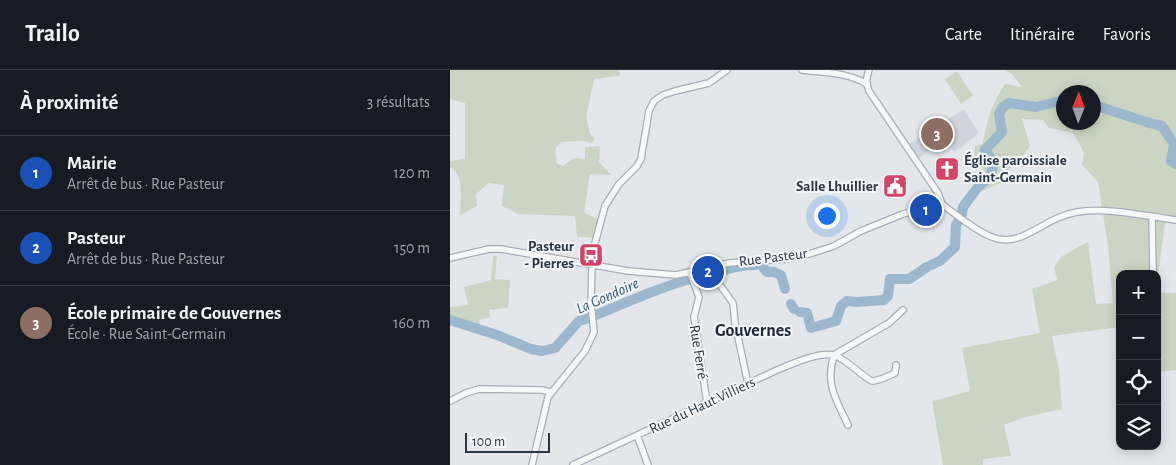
<!DOCTYPE html>
<html lang="fr">
<meta charset="utf-8">
<style>
body{margin:0;font-family:"Alegreya Sans",sans-serif;background:#242831;color:#f1f3f6}
.controls{position:absolute;right:15px;bottom:15px;display:grid;overflow:hidden;border-radius:10px;box-shadow:0 2px 12px #0003}
.controls button{width:45px;height:45px;display:grid;place-items:center;padding:0;border:0;border-bottom:1px solid #363941;background:#171b24;color:#f1f3f6;font:25px sans-serif}
.compass{position:absolute;left:606px;top:15px;width:45px;height:45px;border-radius:50%;background:#171b24;box-shadow:0 2px 12px #0003;rotate:1deg}
.scale{position:absolute;left:15px;bottom:12px;width:85px;box-sizing:border-box;padding-left:5px;border:2px solid #293645;border-top:0;font-size:14px;line-height:18px;white-space:nowrap;color:#293645;-webkit-text-stroke:4px #f3f6f9;paint-order:stroke}
.you{position:absolute;left:376px;top:145px;width:18px;height:18px;margin:-12px;border:4px solid #fff;border-radius:50%;background:#1a73e8;box-shadow:0 0 0 8px #1a73e833}
.badge{display:grid;place-items:center;width:32px;height:32px;border-radius:50%;background:#d54366;color:#fff;font-size:16px;font-weight:700}
.pin{position:absolute;translate:-50% -50%;border:2px solid #fff;box-shadow:0 1px 5px #0006}
.list{margin:0;padding:0;list-style:none}
h2{display:flex;justify-content:space-between;align-items:center;height:65px;margin:0;padding:0 20px;font-size:21px}
h2 small{font-size:16px;font-weight:400;color:#9ea1a6}
.list li{display:grid;grid-template-columns:32px 1fr auto;gap:15px;align-items:center;box-sizing:border-box;height:75px;padding:0 20px;border-top:1px solid #363941}
.list b{display:block;font-size:19px;white-space:nowrap}
.list p{margin:0;font-size:16px;white-space:nowrap;color:#9ea1a6}
.list em{font-size:16px;font-style:normal;color:#9ea1a6}
.icon{flex:none;width:28px;height:28px;fill:none;stroke:currentColor;stroke-width:2;stroke-linecap:round;stroke-linejoin:round}
.map{position:relative;flex:none;width:726px;height:395px;overflow:hidden}
header{display:flex;align-items:center;gap:30px;box-sizing:border-box;height:70px;padding:0 25px;background:#171b24;border-bottom:1px solid #363941}
header strong{font-size:24px}
nav{display:flex;gap:28px;margin-inline-start:auto;font-size:18px}
main{display:flex}
aside{flex:1;background:#171b24}
.map>svg:first-child{display:block}
.built{fill:#d1d6de}
.green{fill:#cad6c3;fill-rule:evenodd}
.lines{fill:none;stroke-linecap:round;stroke-linejoin:round}
.river{stroke:#9cb8cd;stroke-width:10}
.minor-casing{stroke:#a7aeb7;stroke-width:8}
.minor{stroke:#f6f7f9;stroke-width:5.5}
.labels{text-anchor:middle;stroke-width:4;stroke-linejoin:round;paint-order:stroke}
.poi-label{font-size:15px;font-weight:bold;fill:#293645;stroke:#f3f6f9;text-anchor:end}
.street-label{font-size:15px;fill:#293645;stroke:#f3f6f9}
.water-label{font-size:16px;font-style:italic;fill:#31597b;stroke:#f3f6f9}
.quarter-label{font-size:18px;font-weight:bold;fill:#1c2736;stroke:#f3f6f9}
</style>
<header>
<strong>Trailo</strong>
<nav><a>Carte</a><a>Itinéraire</a><a>Favoris</a></nav>
</header>
<main>
<aside>
<h2>À proximité<small>3 résultats</small></h2>
<ul class="list">
<li><span class="badge" style="background:#1a4fb4">1</span><div><b>Mairie</b><p>Arrêt de bus · Rue Pasteur</p></div><em>120 m</em></li>
<li><span class="badge" style="background:#1a4fb4">2</span><div><b>Pasteur</b><p>Arrêt de bus · Rue Pasteur</p></div><em>150 m</em></li>
<li><span class="badge" style="background:#8d6e63">3</span><div><b>École primaire de Gouvernes</b><p>École · Rue Saint-Germain</p></div><em>160 m</em></li>
</ul>
</aside>
<div class="map">
<svg width="726" height="395" viewBox="0 0 726 395">
<rect width="100%" height="100%" fill="#e3e7ec"/>
<!-- built -->
<path class="built" d="M514,39L529,63L505,82L496,73L484,81L481,79L469,88L459,74Z"/>
<!-- green -->
<path class="green" d="M0,0H169L170,6L144,9L136,47L140,64L145,68L142,73L132,71L111,72L105,79L107,94L113,96L123,88L135,89V77L150,76L149,92L161,105L140,104L134,143L151,150L147,168L127,167L125,146L68,144L52,136L54,115L39,113L26,124L27,136L10,145C10,131 15,104 0,97V91L15,89V33L0,29Z
M554,0H726V147L716,146L707,213V204H670V257L602,266L609,301L612,339L572,348L554,355L561,386L533,389V395H493L482,331L520,321L512,278L590,263L582,219L607,210L604,197L612,186L638,172L646,234L663,233L658,176L648,112L632,95L634,83L623,63L599,58L593,50L572,49L580,76L569,91L557,101L559,109L533,121L537,104L524,87L525,76L533,74C537,49 541,36 555,14L572,17L562,4ZM614,22H644V52H614Z
M507,1L523,26L511,34L495,9Z
M43,186H47L45,209L60,210L58,238L39,240L40,247L29,250L31,259L0,248V237L18,235L14,217L41,210Z
M707,223H726V300L707,302Z"/>
<g class="lines">
<!-- river -->
<path class="river" d="M644,35C667,42 689,51 712,56L724,74L721,91L726,94
M311,195L317,202H324L331,205L335,219
M481,195L490,191L505,177L506,155L512,144L513,137L528,117L540,107L544,93L535,80L552,62L549,44L553,37L559,33L586,37L614,30
M341,234L344,239
M350,242L357,243L361,258L386,251L391,236L397,231L407,232L434,230L438,226L440,209H459L477,197
M0,250L47,265L81,279L92,281L105,278L129,251L139,248C175,233 210,217 247,207C267,202 286,195 307,195"/>
<defs>
<path id="minor" d="M352,0C375,3 396,2 417,14
M419,0C416,7 416,14 419,21L488,123L492,134
M492,134C499,140 508,146 516,152C537,167 554,177 579,163C595,155 609,145 627,142C658,137 696,146 726,150
M702,147L703,204
M0,188L39,179H51L178,201L226,205L279,193L335,189L359,184L384,176L411,161L453,144L492,134
M265,196L270,215L283,233L285,253L298,314
M240,203L249,227L244,247L257,333
M384,285L439,253L453,240
M384,285C375,315 386,329 398,355
M0,331L16,323L29,319L92,320L101,322
M187,365L198,395
M82,395L98,327L135,281L144,262L141,233L142,195L145,173L155,136L169,114L187,96L191,89L199,41L204,31L213,25L225,21L259,13L277,0
M123,395L327,300C342,294 367,282 384,285C395,288 417,311 423,311C430,310 439,306 445,303L446,295"/>
</defs>
<!-- minor casing -->
<use href="#minor" class="minor-casing"/>
<!-- minor -->
<use href="#minor" class="minor"/>
</g>
<!-- icons -->
<defs>
<symbol id="church-square" viewBox="-11 -11 22 22"><rect x="-9" y="-9" width="18" height="18" rx="4" fill="#d54366" stroke="#f3f6f9"/><path d="M-1.2-6h2.4v3.5h3.3v2.4h-3.3V6h-2.4V-.1h-3.3v-2.4h3.3Z" fill="#fff"/></symbol>
<symbol id="civic-square" viewBox="-11 -11 22 22"><rect x="-9" y="-9" width="18" height="18" rx="4" fill="#d54366" stroke="#f3f6f9"/><path d="M-.6-6.5H3V-4.5H.6V-3L4-1V1h2V6H-6V1h2V-1L-.6-3ZM-1.2 2.5V6h2.4V2.5Z" fill="#fff"/></symbol>
<symbol id="bus-square" viewBox="-11 -11 22 22"><rect x="-9" y="-9" width="18" height="18" rx="4" fill="#d54366" stroke="#f3f6f9"/><path d="M-5-6H5V4H4V6H2V4H-2V6H-4V4H-5ZM-3.5-4V0h7V-4ZM-3.5 1.2v1.5H-2V1.2ZM2 1.2v1.5H3.5V1.2Z" fill="#fff"/></symbol>
</defs>
<g fill-rule="evenodd">
<use href="#church-square" x="483" y="85" width="28" height="28"/>
<use href="#civic-square" x="431" y="102" width="28" height="28"/>
<use href="#bus-square" x="127" y="171" width="28" height="28"/>
</g>
<g class="labels">
<!-- poi labels -->
<g class="poi-label">
<text x="514" y="95" text-anchor="start">Église paroissiale<tspan x="514" dy="17">Saint-Germain</tspan></text>
<text x="428" y="121">Salle Lhuillier</text>
<text x="124" y="181">Pasteur<tspan x="124" dy="17">- Pierres</tspan></text>
</g>
<!-- street labels -->
<g class="street-label">
<text transform="translate(323 187) rotate(-7)" y="5">Rue Pasteur</text>
<text transform="translate(249 282) rotate(81)" y="5">Rue Ferré</text>
<text transform="translate(252 335) rotate(-25)" y="5">Rue du Haut Villiers</text>
</g>
<!-- water labels -->
<g class="water-label">
<text transform="translate(157 225) rotate(-24)" y="6">La Gondoire</text>
</g>
<!-- quarter labels -->
<g class="quarter-label">
<text x="303" y="266">Gouvernes</text>
</g>
</g>
</svg>
<div class="controls">
<button>+</button>
<button>−</button>
<button><svg class="icon" aria-label="locate" viewBox="0 0 24 24"><circle cx="12" cy="12" r="6"/><path d="M12 2v4M12 18v4M2 12h4M18 12h4"/></svg></button>
<button><svg class="icon" aria-label="layers" viewBox="0 0 24 24"><path d="M12 4l9 5-9 5-9-5zM3 14l9 5 9-5"/></svg></button>
</div>
<svg class="compass" viewBox="-18 -18 36 36"><path d="M0-13l5 13h-10z" fill="#e53935"/><path d="M0 13l5-13h-10z" fill="#9ea1a6"/></svg>
<div class="scale">100 m</div>
<div class="you"></div>
<div class="pin badge" style="left:476px;top:140px;background:#1a4fb4">1</div>
<div class="pin badge" style="left:258px;top:202px;background:#1a4fb4">2</div>
<div class="pin badge" style="left:487px;top:64px;background:#8d6e63">3</div>
</div>
</main>
